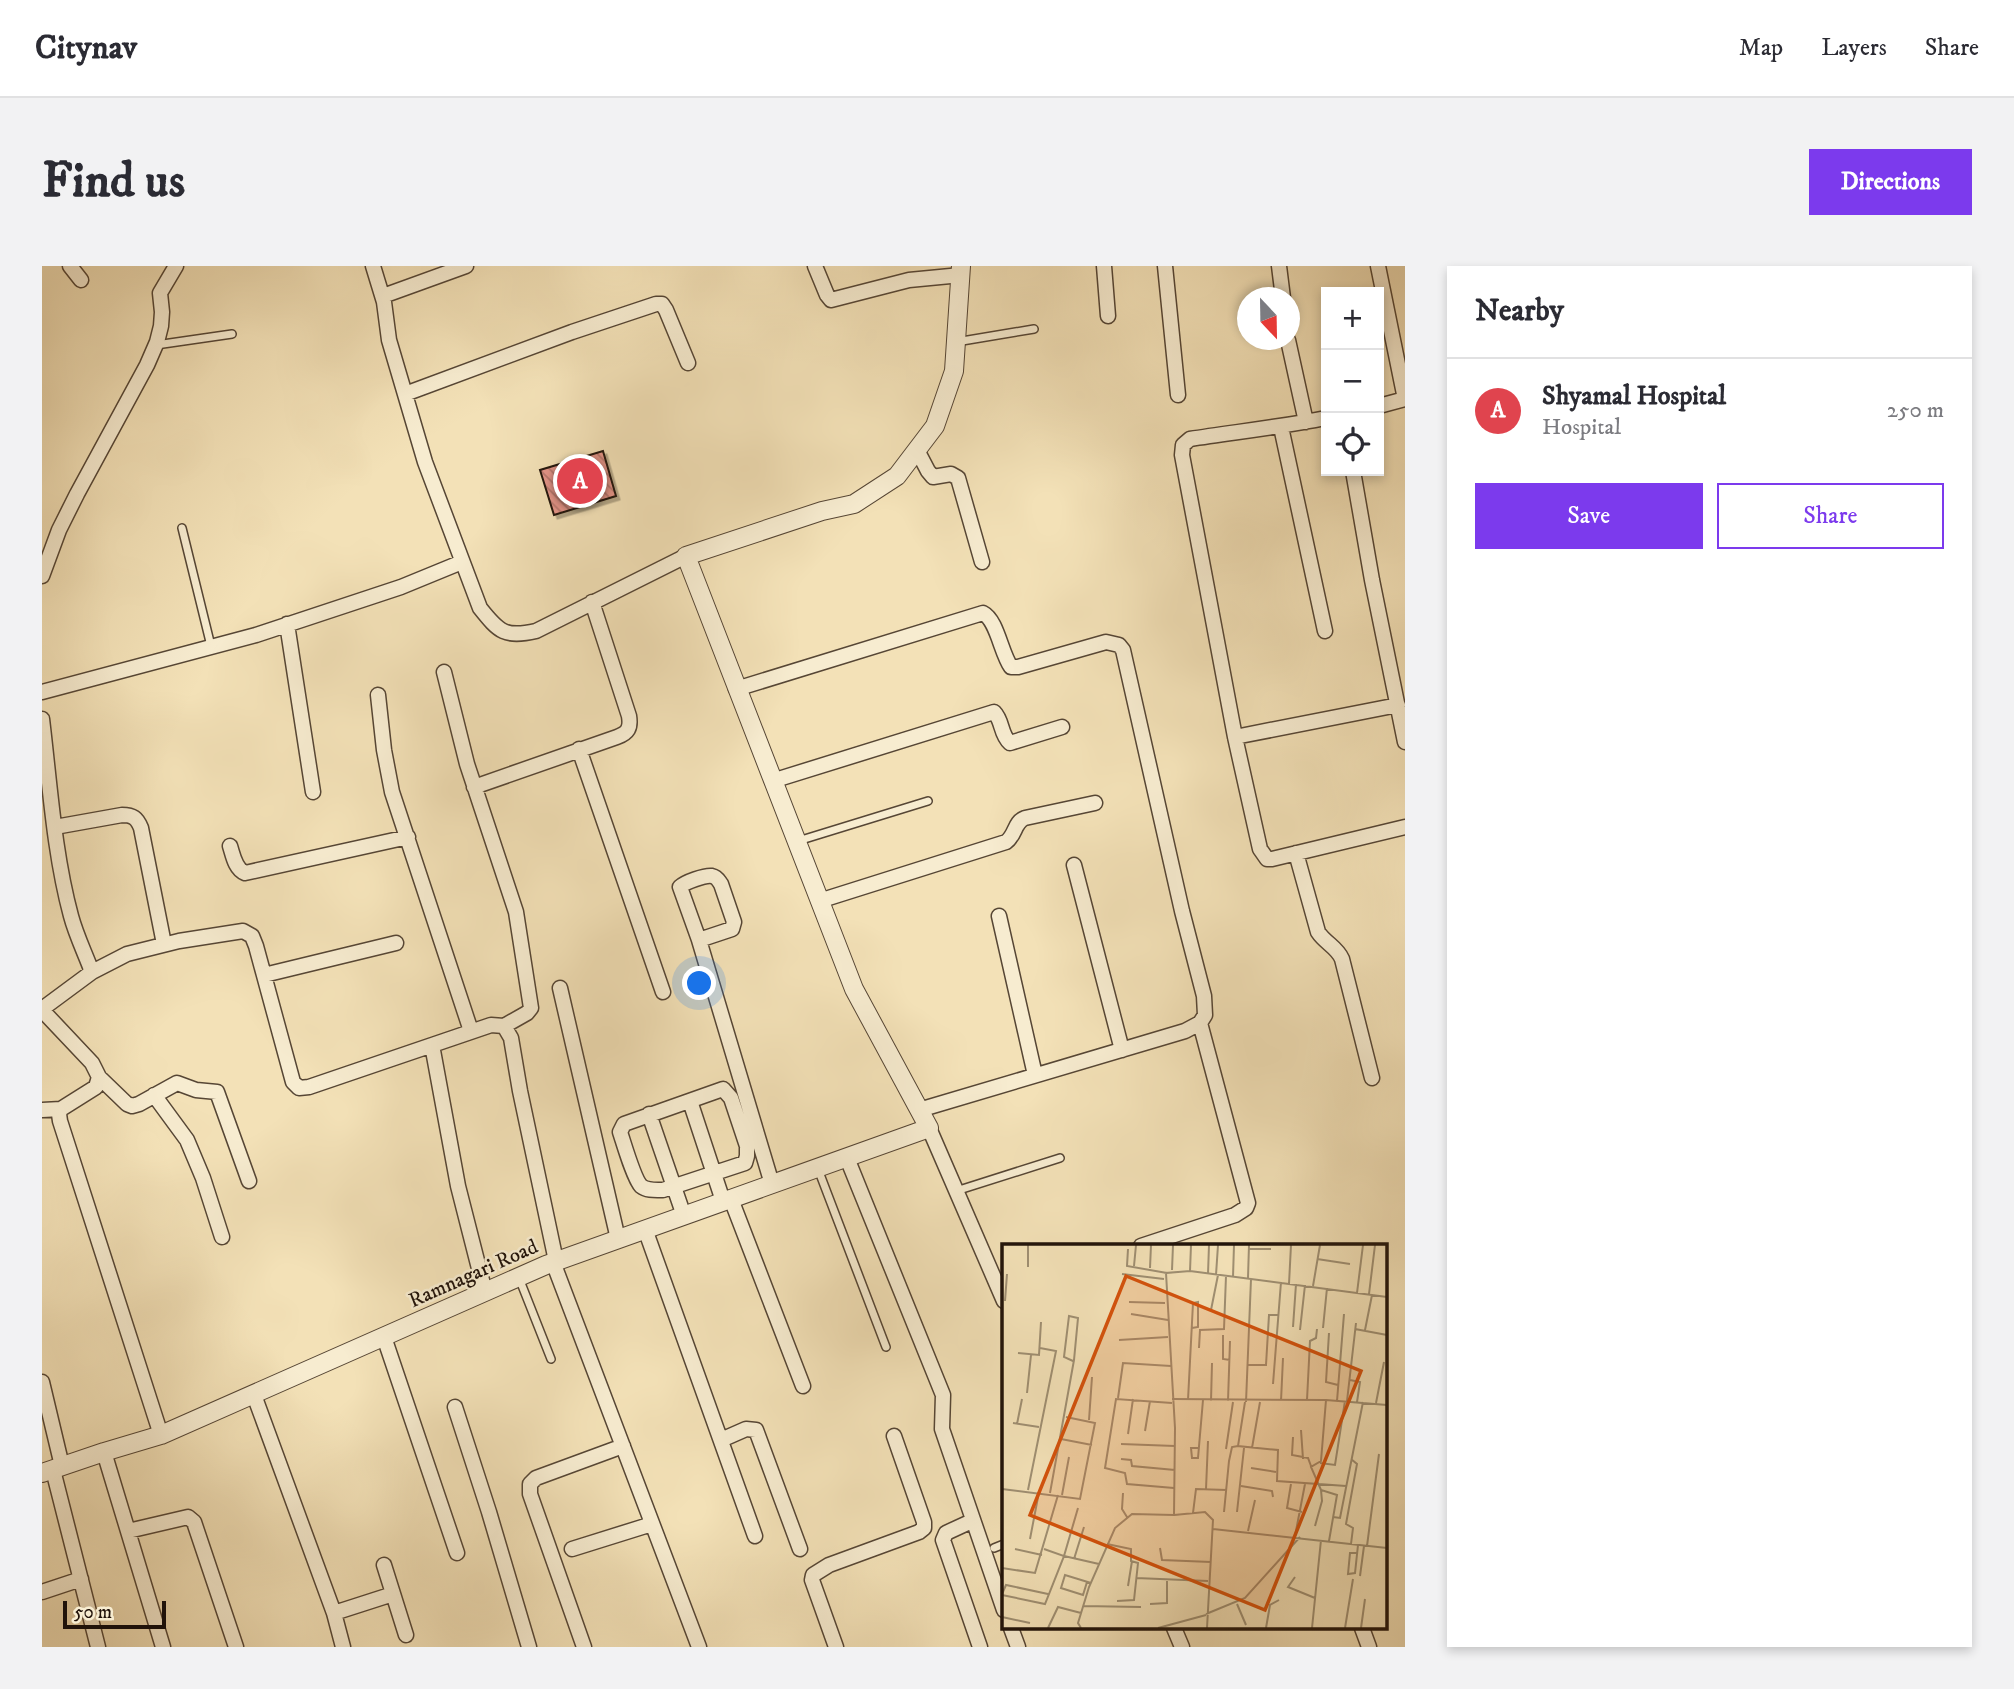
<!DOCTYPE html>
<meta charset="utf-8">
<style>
body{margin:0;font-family:"IM FELL DW Pica",serif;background:#f2f2f3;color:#2b2b33}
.controls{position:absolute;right:21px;top:21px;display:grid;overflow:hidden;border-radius:0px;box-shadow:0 4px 10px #0003}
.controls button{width:63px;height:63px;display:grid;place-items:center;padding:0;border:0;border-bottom:2px solid #e1e1e2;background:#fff;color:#2b2b33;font:35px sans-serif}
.compass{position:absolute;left:1195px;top:21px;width:63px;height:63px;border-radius:50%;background:#fff;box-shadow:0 4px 10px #0003;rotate:158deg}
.scale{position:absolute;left:21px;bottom:18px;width:103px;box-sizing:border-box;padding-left:7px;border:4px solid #21130a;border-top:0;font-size:19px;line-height:24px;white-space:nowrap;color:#21130a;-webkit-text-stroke:5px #f7ecd0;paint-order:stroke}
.you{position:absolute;left:658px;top:718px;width:24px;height:24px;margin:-18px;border:5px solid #fff;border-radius:50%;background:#1a73e8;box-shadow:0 0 0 10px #1a73e833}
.badge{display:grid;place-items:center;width:46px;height:46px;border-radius:50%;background:#7c3aed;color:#fff;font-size:23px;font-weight:700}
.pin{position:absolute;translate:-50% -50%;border:4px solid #fff;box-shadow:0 2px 7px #0006}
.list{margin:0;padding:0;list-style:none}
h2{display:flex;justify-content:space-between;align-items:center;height:91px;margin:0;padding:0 28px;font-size:30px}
h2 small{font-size:23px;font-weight:400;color:#7c7c81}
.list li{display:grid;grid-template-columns:46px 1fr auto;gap:21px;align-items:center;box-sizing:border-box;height:105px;padding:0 28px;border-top:2px solid #e1e1e2}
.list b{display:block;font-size:26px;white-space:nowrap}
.list p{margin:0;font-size:23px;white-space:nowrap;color:#7c7c81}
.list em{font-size:23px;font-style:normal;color:#7c7c81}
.actions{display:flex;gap:14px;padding:21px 28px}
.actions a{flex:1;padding:16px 0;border:2px solid #7c3aed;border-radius:0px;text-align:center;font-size:24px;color:#7c3aed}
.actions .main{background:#7c3aed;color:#fff}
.icon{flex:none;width:38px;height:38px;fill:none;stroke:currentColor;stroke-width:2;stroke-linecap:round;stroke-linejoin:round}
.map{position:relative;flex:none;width:1363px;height:1381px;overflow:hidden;border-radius:0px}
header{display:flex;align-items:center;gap:42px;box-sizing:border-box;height:98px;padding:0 35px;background:#fff;border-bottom:2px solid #e1e1e2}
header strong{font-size:33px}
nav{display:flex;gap:38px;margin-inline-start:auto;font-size:24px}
.intro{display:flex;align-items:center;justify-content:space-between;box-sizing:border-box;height:168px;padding:0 42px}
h1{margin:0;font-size:49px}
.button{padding:18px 32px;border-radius:0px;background:#7c3aed;color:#fff;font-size:24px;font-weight:700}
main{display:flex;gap:42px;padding:0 42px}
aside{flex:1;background:#fff;border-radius:0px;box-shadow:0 4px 10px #0003}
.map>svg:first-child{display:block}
.building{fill:url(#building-back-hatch);stroke:#21130a;stroke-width:2;filter:url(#shadow)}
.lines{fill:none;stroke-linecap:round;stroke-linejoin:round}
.service-casing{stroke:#564635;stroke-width:10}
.minor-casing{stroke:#564635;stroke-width:17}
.tertiary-casing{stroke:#564635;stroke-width:20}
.service{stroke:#f7ecd0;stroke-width:7}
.minor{stroke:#f7ecd0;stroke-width:14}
.tertiary{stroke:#f7ecd0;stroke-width:18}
.labels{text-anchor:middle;stroke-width:5;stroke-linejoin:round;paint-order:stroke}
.street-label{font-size:21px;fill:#21130a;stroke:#f7ecd0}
.inset-road{fill:none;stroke:#9f8f72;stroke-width:2}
.view{fill:#d4520c;fill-opacity:0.15;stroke:#d4520c;stroke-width:3.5}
.inset-edge{fill:none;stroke:#21130a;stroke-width:3.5}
</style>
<header>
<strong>Citynav</strong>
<nav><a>Map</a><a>Layers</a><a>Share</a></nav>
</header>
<div class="intro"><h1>Find us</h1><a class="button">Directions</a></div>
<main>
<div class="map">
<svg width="1363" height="1381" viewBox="0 0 1363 1381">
<defs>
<pattern id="building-back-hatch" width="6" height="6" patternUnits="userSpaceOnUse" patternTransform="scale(1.75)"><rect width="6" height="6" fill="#e6958a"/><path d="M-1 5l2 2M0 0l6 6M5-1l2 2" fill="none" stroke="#ba786f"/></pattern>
<filter id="shadow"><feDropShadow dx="3.5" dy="3.5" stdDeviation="0" flood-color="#0004"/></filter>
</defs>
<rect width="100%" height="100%" fill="#f3e1b7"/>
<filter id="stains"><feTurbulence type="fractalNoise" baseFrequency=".00286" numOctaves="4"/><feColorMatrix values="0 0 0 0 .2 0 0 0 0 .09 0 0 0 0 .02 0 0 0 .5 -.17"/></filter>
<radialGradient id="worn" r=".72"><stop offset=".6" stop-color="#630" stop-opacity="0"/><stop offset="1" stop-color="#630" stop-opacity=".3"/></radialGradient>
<!-- building -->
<path class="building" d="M561,185L574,230L512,249L498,204Z"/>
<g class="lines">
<defs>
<path id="service" d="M914,76L992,63
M114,79L190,68
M140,262L169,380
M756,575L886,535
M776,903L844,1081
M914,925L1018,892
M477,1012L509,1093
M952,1282L962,1278"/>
<path id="minor" d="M28,0L39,14
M331,0L342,36L347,74L383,196L438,342C457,366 463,372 494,365L644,290
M773,0L785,29L789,34L867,14L919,9
M1062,0L1066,50
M1123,0L1136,129
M1237,0L1241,32
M1336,0L1363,133
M341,30L424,0
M1246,74L1264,156
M363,128L530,66L614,38H620L624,44L646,97
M1337,140L1363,133
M1284,152C1239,161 1193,166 1148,173L1141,179L1140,189L1193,471L1218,583L1225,593H1230L1363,561
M1239,161L1283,365
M875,184L886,205L891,211L909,208L916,212L940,296
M1311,205L1330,314L1363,476
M0,310L17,264L35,228L105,99L115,76L119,60L120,46L118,27L134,0
M245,358L271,526
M402,406L425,498L474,646L489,742L485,747L462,760
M694,423L941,347C955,354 959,387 969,401H976L1064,376L1077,379L1081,384L1140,645L1162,730L1163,749L1158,757L1143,765L877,844
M0,426L214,369L359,321L420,296
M336,429L342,484L350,526L429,765
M0,453C8,519 12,587 29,650C34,669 43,687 50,706
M1193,471L1356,439
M537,483L621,726
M730,515L952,446C961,455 958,468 968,477L1020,461
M432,521L575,471C586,467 589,462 587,450L550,336
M13,561L80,549C91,549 95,552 99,562L122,678
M188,580C191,589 193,603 203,607L366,571
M1254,587L1276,666C1283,677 1295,681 1300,693L1330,812
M1032,599L1080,784
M777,635L964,576C974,569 972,556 983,552L1053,537
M957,650L993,809
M657,674L690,663L692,656L679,618C676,614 675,611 670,610C663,609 643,616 638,621L657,674L730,918
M222,709L354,677
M518,722L576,973
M0,743L50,706L85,688L137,675L201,665L210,670L214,680L251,816L257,822L267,821L449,759L462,760L469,772L478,825L514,995
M0,744L50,797L57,811L54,821L19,843L17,848L18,855L119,1169
M390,779L416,920L443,1026
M57,811L85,838L90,840L97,838L135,817L154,824L175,826L207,915
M681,823L689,832L705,880V890L703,897L621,924C614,924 605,925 599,920C592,913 582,878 578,866L582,858Z
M112,829L145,874L161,912L180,971
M648,835L681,935
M0,844L19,843
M607,848L642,950
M887,862L962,1035
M805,892L901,1129L900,1163L962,1344
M689,933L761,1120
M603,963L713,1270
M1099,980L1193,949L1204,942L1206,937L1158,757
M511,996L657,1381
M342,1071L415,1287
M0,1116L20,1200
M212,1129L292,1347L301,1381
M413,1141L447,1246L487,1381
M679,1174L704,1163L714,1164L758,1283
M62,1186L121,1381
M11,1204L56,1381
M930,1255L904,1267L901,1274L938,1381
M86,1265L146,1251L152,1256L194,1381
M530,1283L610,1258
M342,1299L364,1369
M0,1326L39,1313
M292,1347L351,1328
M969,1362L976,1381
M1132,1362L1140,1381
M1320,1362L1327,1381
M542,1381L488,1228V1218L494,1212L581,1180
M794,1381L770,1314L771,1309L787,1299L877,1266L882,1262V1256L852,1170"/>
<path id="tertiary" d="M0,1207L62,1186L119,1169L504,999L887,862L812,723L644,290L780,245L812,238L855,210L893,160L912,105L919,0"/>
</defs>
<!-- service casing -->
<use href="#service" class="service-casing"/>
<!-- minor casing -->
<use href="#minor" class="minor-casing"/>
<!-- tertiary casing -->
<use href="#tertiary" class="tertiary-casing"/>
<!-- service -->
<use href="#service" class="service"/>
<!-- minor -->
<use href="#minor" class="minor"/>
<!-- tertiary -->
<use href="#tertiary" class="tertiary"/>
</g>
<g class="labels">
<!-- street labels -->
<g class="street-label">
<text transform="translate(431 1007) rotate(-24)" y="7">Ramnagari Road</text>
</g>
</g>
<!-- overview -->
<g transform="translate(960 978)">
<rect width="385" height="385" fill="#f3e1b7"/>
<path class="inset-road" d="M126,5L125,22L165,29M247,5H269M315,15L348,20M132,22L134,1M26,23V1M148,24L149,1M170,26L171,1M188,27L189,1M120,30L162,35M206,30L207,1M214,31L216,1M231,33L232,1M246,34L247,1M287,40L289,1M311,42L318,1M355,49L361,1M367,50L373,1M3,57L5,30M127,58L163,59M209,66L216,31M129,70L166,76M291,83L294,40M321,84L325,44M353,85L385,91M298,86L303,41M363,86L370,51M327,89L324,138L336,141M221,91V115L228,116M117,96L166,93M197,104L198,86L222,85L224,32M16,109L37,111L39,78M245,121H264L267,71H277M348,136L358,138L355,158M271,140L279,38M25,149L29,111M116,154L121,119L169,122M170,155L324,156L385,161M186,156L191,59L196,58V83L190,84M305,156L308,97L314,94L315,85M324,156L319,217L309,223L319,246L335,251L327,297M209,157L210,119M226,157L228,97M279,157L281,114M335,157L342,70M345,157L354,79M243,158L236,202L276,206L275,237L344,242M244,158L249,35M170,159L114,155L103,224L123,229L125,240L172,244M374,159L382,118M87,176L90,133M11,179L37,183M15,180L20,155M299,186L301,215M143,187L148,157M126,190L131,155M291,193L290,211L306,214L309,222M59,195L90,201M119,200L173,202M196,204H189L190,214H196L201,156M250,204L258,158M224,205L231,158M119,215L129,216L130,222L173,226M318,219L333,221L343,157M249,224L274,228M289,240L285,264L300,268M239,242L270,247L271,253M0,245L78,255L93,179L64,173M204,245L206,197M26,246L54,107L38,104M48,249L72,116L76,74L67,72L62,113L71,117M121,249L120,265L125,273M60,251L67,213M76,264L62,312L97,320M222,268L227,217L230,203L236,202M235,268L242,204M191,269L194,245L225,246M172,271L203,268L211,276L205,384M331,273L338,274L361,158M313,282L320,257L319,246M211,285L385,304M246,287L253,256M293,292L303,240M28,295L37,248M105,300L129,305V317L136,319L132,356L115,357M349,300L351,284L344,280L355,220L349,215M365,302L377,210M158,304L160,316L209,318M13,305L40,311M355,309H348L346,330L353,329L356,301M72,315L82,283M0,324L33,329L56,251M358,332L362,302M293,333L286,343L313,354M134,334L206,337M85,338L81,351L59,344L63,331L89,339M126,342L130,317M0,350L4,341L46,350M0,351L43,360L62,312L42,305M148,360L165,359V335M235,360L244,381M81,362L139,363M204,370L243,354L298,293M0,373L28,379M46,384L56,363L79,369M79,384L76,379L87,343L113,284L130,270L172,271L173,184L164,29L188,27L385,53M156,384L204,371M264,384L268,361L277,356M310,384L319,296M343,384L351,335M359,384L363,355"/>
<path class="view" d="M124,32L359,127L263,366L28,271Z"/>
<rect width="385" height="385" class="inset-edge"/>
</g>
<rect width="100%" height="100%" filter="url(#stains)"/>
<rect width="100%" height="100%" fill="url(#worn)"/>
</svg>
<div class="controls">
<button>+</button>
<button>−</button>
<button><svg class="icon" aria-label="locate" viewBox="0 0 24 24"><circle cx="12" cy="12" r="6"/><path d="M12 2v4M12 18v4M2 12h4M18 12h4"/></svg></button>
</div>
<svg class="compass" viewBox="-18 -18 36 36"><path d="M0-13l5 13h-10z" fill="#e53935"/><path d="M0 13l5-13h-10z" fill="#7c7c81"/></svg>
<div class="scale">50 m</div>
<div class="you"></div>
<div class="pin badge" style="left:538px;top:215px;background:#e0444e">A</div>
</div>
<aside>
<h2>Nearby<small></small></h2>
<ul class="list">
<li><span class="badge" style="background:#e0444e">A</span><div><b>Shyamal Hospital</b><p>Hospital</p></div><em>250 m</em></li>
</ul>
<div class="actions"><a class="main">Save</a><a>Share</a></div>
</aside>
</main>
